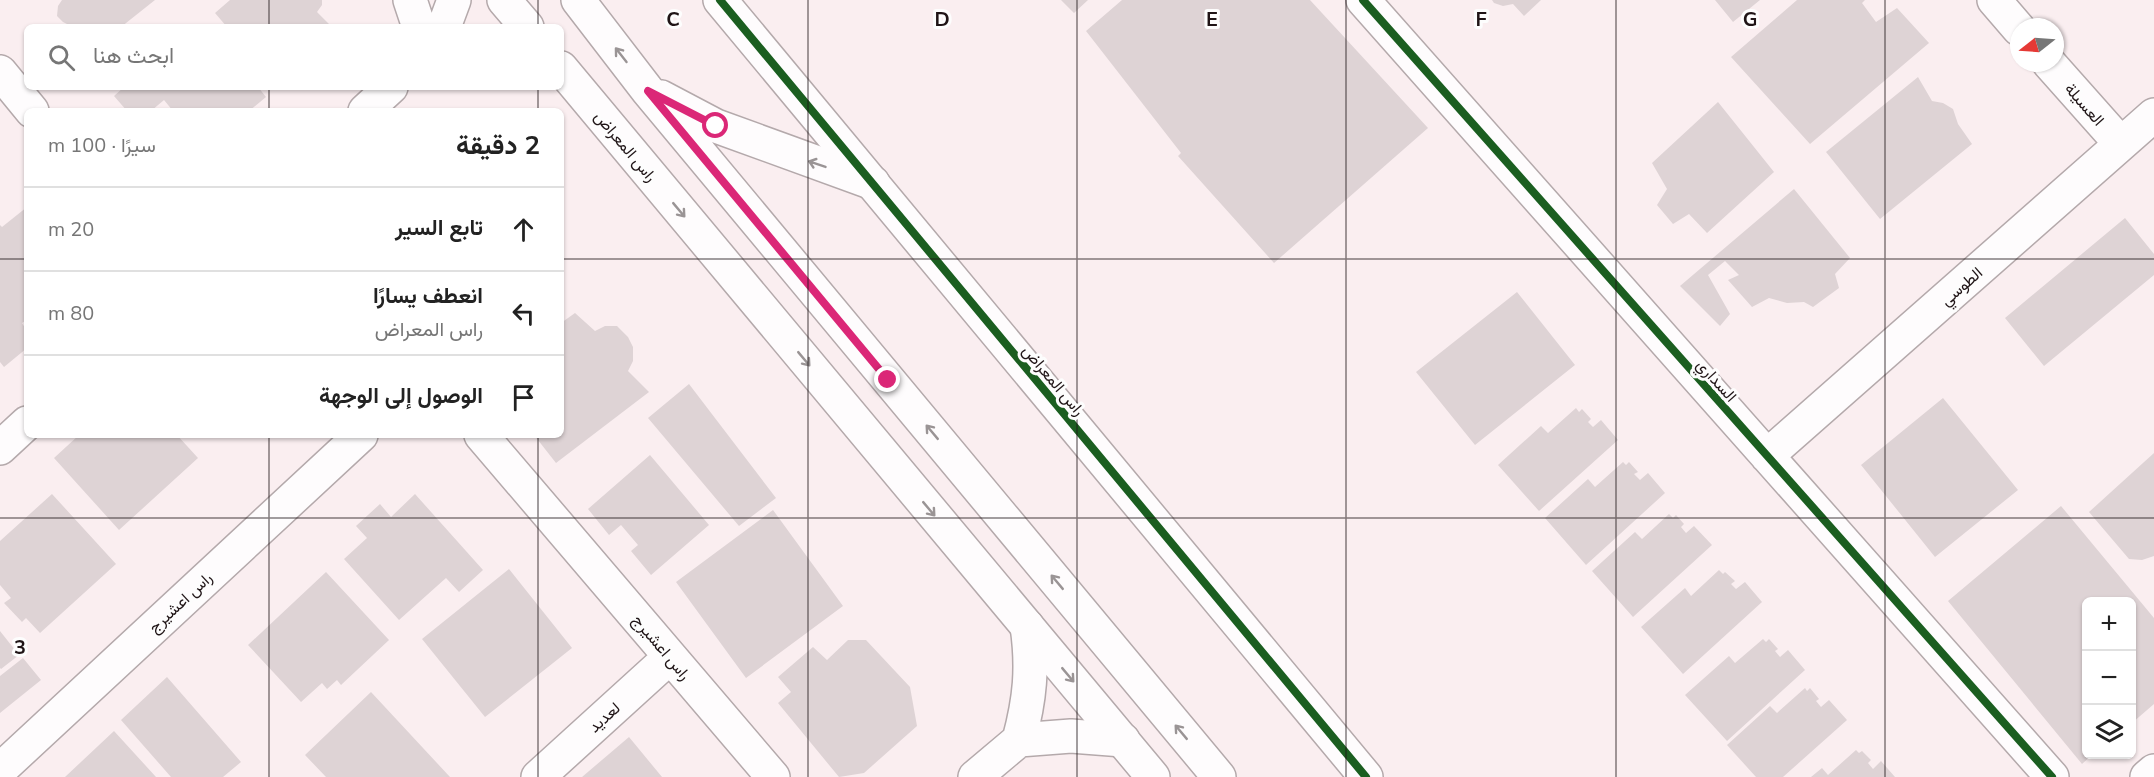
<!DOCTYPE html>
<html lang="ar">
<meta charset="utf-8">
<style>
body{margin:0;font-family:"Nunito Sans",Vazirmatn,sans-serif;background:#f2f2f2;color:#222;direction:rtl}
.controls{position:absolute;right:18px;bottom:18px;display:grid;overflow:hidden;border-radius:9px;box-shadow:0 2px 4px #0004}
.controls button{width:54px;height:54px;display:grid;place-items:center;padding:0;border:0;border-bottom:2px solid #e0e0e0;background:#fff;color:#222;font:30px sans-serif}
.compass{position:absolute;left:2010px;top:18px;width:54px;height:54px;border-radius:50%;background:#fff;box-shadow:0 2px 4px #0004;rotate:253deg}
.stop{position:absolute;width:18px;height:18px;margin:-14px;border:4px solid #db2777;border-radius:50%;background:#fff}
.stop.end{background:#db2777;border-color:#fff;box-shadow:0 2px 6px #0008}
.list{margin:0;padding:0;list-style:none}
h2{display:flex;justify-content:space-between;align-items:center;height:78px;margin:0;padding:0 24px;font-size:26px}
h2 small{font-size:20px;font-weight:400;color:#767676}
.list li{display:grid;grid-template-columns:39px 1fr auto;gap:18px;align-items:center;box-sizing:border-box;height:84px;padding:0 24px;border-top:2px solid #e0e0e0}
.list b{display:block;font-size:22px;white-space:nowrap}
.list p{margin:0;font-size:20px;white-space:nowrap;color:#767676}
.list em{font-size:20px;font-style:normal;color:#767676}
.icon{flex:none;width:33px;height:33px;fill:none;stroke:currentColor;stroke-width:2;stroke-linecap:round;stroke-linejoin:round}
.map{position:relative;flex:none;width:2154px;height:777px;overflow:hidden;direction:ltr}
.search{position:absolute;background:#fff;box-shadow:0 2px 4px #0004;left:24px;top:24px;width:540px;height:66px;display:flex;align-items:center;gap:15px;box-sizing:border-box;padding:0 21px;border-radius:9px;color:#767676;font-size:22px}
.panel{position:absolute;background:#fff;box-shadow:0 2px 4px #0004;left:24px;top:108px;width:540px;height:330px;border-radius:9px;direction:rtl}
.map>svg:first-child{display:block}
.building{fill:#ded3d5}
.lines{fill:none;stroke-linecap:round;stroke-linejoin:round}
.minor-casing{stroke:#b4a9ab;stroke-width:36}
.tertiary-casing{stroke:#b4a9ab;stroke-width:36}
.minor{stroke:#fefcfd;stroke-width:33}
.tertiary{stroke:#fefcfd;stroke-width:33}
.cycleway-casing{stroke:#fdfdfd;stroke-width:11}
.cycleway{stroke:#1b5e20;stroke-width:8}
.oneway{stroke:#9a9495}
.route{stroke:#db2777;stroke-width:8}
.grid{fill:none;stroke:#1f1416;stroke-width:1.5;stroke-opacity:0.55}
.labels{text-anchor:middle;stroke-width:6;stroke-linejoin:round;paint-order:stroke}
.street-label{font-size:16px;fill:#1f1416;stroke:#fdfdfd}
.grid-label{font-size:20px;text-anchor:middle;font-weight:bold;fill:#1f1416;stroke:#fdfdfd;stroke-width:6;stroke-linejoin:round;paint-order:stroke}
</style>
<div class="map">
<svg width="2154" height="777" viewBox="0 0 2154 777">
<rect width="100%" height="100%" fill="#faeef0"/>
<!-- building -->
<path class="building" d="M62,0H155L121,27H69L71,26L63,22L57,16L58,6Z
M230,0H322V5L317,12L332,27H227L215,13Z
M1061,0H1088L1074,13Z
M1122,0H1310L1428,128L1274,263L1178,156L1181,153L1086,31Z
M1492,0H1541L1524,16L1513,4L1503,6L1494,3Z
M1715,0H1760L1733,22Z
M1797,0H1865L1862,3L1876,22L1897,8L1929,43L1810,144L1731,57Z
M1918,77L1932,101L1943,103L1953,109L1958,124L1972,144L1880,219L1826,152Z
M124,87H258L266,97L249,111H173L164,100L151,111H127L114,96Z
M1718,102L1774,172L1707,233L1689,214L1673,224L1657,205L1667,189L1652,163Z
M1794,189L1850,258L1835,274L1839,288L1813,307L1804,302L1787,303L1769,298L1752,307L1728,280L1739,275L1725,261L1708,275L1730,314L1720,326L1680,286Z
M27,207V320L22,323L27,331V348L4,367L0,362V225L2,227Z
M2125,218L2154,254V275L2044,366L2005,318Z
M1517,292L1575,365L1475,445L1416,372Z
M575,313L595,331L605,326H617L628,337L633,347V361L628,371L649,392L556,463L534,435H561V323Z
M689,384L776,498L739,526L648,418Z
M1943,398L2018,490L1935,557L1861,465Z
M1576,408L1579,412L1582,409L1591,419L1588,422L1593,427L1601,420L1618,440L1539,511L1498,465L1541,426L1548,433Z
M79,435H177L198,458L119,530L54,458Z
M2154,453V556L2142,560L2129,559L2089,512Z
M650,455L709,525L651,575L631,551L638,545L621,525L609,535L588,509Z
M1623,462L1626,465L1629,462L1638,472L1634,474L1640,480L1648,473L1665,493L1586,565L1545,518L1588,479L1595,487Z
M52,494L116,564L40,633L26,618L22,622L4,603L11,598L0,585V541Z
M415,494L483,570L459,592L446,578L399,620L344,559L367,538L356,526L380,504L391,517Z
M2061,506L2154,618V704L2132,723V602H2086V754H2093L2082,764L1948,601Z
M773,510L843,606L746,678L676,582Z
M1669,514L1673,518L1676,515L1684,524L1681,527L1686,533L1694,526L1712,545L1633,617L1592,571L1635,532L1642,539Z
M509,569L572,648L485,717L422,639Z
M1719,570L1723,574L1725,572L1735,581L1731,584L1736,589L1745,582L1762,602L1683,674L1641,627L1685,588L1691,596Z
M326,572L389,640L341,685L337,680L327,689L322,683L301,702L248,645Z
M0,631L19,655L1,669L0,668Z
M1763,639L1766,642L1769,639L1778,649L1775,651L1780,657L1788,650L1805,670L1727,741L1685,695L1729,656L1735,663Z
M848,640H866L910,687L917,726L864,773L839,777L778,703L791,692L778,677L813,647L827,660Z
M23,658L41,680L0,713V676Z
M167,677L241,762L223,777H171L121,720Z
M1805,688L1807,691L1810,688L1819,699L1816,701L1821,707L1829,700L1847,720L1783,777H1756L1727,745L1770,706L1777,713Z
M371,692L450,777H326L305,755Z
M114,731L156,777H65Z
M629,737L662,777H582Z
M1856,750L1859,753L1862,751L1871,760L1868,763L1873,769L1881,761L1895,777H1811L1822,768L1828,775Z"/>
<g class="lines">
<defs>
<path id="minor" d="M410,0L419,27
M720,0L1366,777
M1363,0L2052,777
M1994,0L2019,29
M444,27L454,0
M2049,63L2121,144
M0,72L32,111
M365,111L391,87
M481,435L773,777
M0,448L27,423
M1767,456L2154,115
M1019,740C1030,699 1033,668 1027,626
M0,770L361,435
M538,777L670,657
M975,777L1019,740L1071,736L1123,740
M2147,777L2154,771"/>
<path id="tertiary" d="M504,0L527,27
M578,0L648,91L1219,777
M561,68L1153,777
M661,97L716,126L873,183"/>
</defs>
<!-- minor casing -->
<use href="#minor" class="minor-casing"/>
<!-- tertiary casing -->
<use href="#tertiary" class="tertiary-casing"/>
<!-- minor -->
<use href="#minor" class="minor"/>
<!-- tertiary -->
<use href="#tertiary" class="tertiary"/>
<defs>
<path id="cycleway" d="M720,0L1366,777
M1363,0L2052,777"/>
</defs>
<!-- cycleway casing -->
<use href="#cycleway" class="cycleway-casing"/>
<!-- cycleway -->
<use href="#cycleway" class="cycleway"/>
</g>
<!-- one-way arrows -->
<defs><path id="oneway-shaft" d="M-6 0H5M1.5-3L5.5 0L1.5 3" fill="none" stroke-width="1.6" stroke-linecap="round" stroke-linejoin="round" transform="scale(1.5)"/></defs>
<g class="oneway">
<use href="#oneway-shaft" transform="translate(621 55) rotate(-128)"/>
<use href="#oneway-shaft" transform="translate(817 164) rotate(-161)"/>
<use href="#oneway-shaft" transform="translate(679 210) rotate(50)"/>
<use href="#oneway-shaft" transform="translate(804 359) rotate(50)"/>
<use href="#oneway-shaft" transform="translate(932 432) rotate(-130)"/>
<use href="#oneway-shaft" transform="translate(929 509) rotate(50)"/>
<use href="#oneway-shaft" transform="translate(1057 582) rotate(-130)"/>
<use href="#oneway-shaft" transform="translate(1068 675) rotate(50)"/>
<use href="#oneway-shaft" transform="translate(1181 732) rotate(-130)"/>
</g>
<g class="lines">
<!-- route -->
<path class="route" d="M716,126L648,91L888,380"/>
</g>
<!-- grid -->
<path class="grid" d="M269,0V27M538,0V27M808,0V777M1077,0V777M1346,0V777M1616,0V777M1885,0V777M269,87V111M538,87V111M0,259H27M561,259H2154M269,435V777M538,435V777M0,518H2154"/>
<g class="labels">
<!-- street labels -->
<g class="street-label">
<text transform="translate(2085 104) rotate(49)" y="6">العسيلة</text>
<text transform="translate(626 146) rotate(50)" y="6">راس المعراض</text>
<text transform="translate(1961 286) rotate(-41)" y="6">الطوسي</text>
<text transform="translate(1054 380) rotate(50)" y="6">راس المعراض</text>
<text transform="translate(1717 380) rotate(48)" y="6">السداري</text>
<text transform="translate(180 602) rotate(-43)" y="6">راس اعشيرج</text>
<text transform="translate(662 647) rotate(50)" y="6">راس اعشيرج</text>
<text transform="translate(604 717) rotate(-42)" y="6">لعديد</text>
</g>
</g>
<g class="grid-label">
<text x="673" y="26">C</text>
<text x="942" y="26">D</text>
<text x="1212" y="26">E</text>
<text x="1481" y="26">F</text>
<text x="1750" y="26">G</text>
<text x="20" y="654">3</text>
</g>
</svg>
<div class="controls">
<button>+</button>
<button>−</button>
<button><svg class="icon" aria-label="layers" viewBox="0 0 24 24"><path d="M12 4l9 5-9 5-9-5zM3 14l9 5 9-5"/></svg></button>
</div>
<svg class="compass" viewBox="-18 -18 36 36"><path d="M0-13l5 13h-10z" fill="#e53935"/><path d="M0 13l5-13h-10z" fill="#767676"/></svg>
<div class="stop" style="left:716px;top:126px"></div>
<div class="stop end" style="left:888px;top:380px"></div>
<div class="search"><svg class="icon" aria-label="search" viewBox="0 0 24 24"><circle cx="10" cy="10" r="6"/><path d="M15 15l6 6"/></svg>ابحث هنا</div>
<section class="panel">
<h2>2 دقيقة<small>سيرًا · 100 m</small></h2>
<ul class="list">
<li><svg class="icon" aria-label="ahead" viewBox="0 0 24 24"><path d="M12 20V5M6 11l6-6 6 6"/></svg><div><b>تابع السير</b></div><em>20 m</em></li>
<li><svg class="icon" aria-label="left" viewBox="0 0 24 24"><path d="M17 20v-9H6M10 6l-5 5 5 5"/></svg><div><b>انعطف يسارًا</b><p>راس المعراض</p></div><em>80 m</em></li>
<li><svg class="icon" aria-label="arrive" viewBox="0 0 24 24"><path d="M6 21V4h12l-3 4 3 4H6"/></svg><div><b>الوصول إلى الوجهة</b></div></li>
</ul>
</section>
</div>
